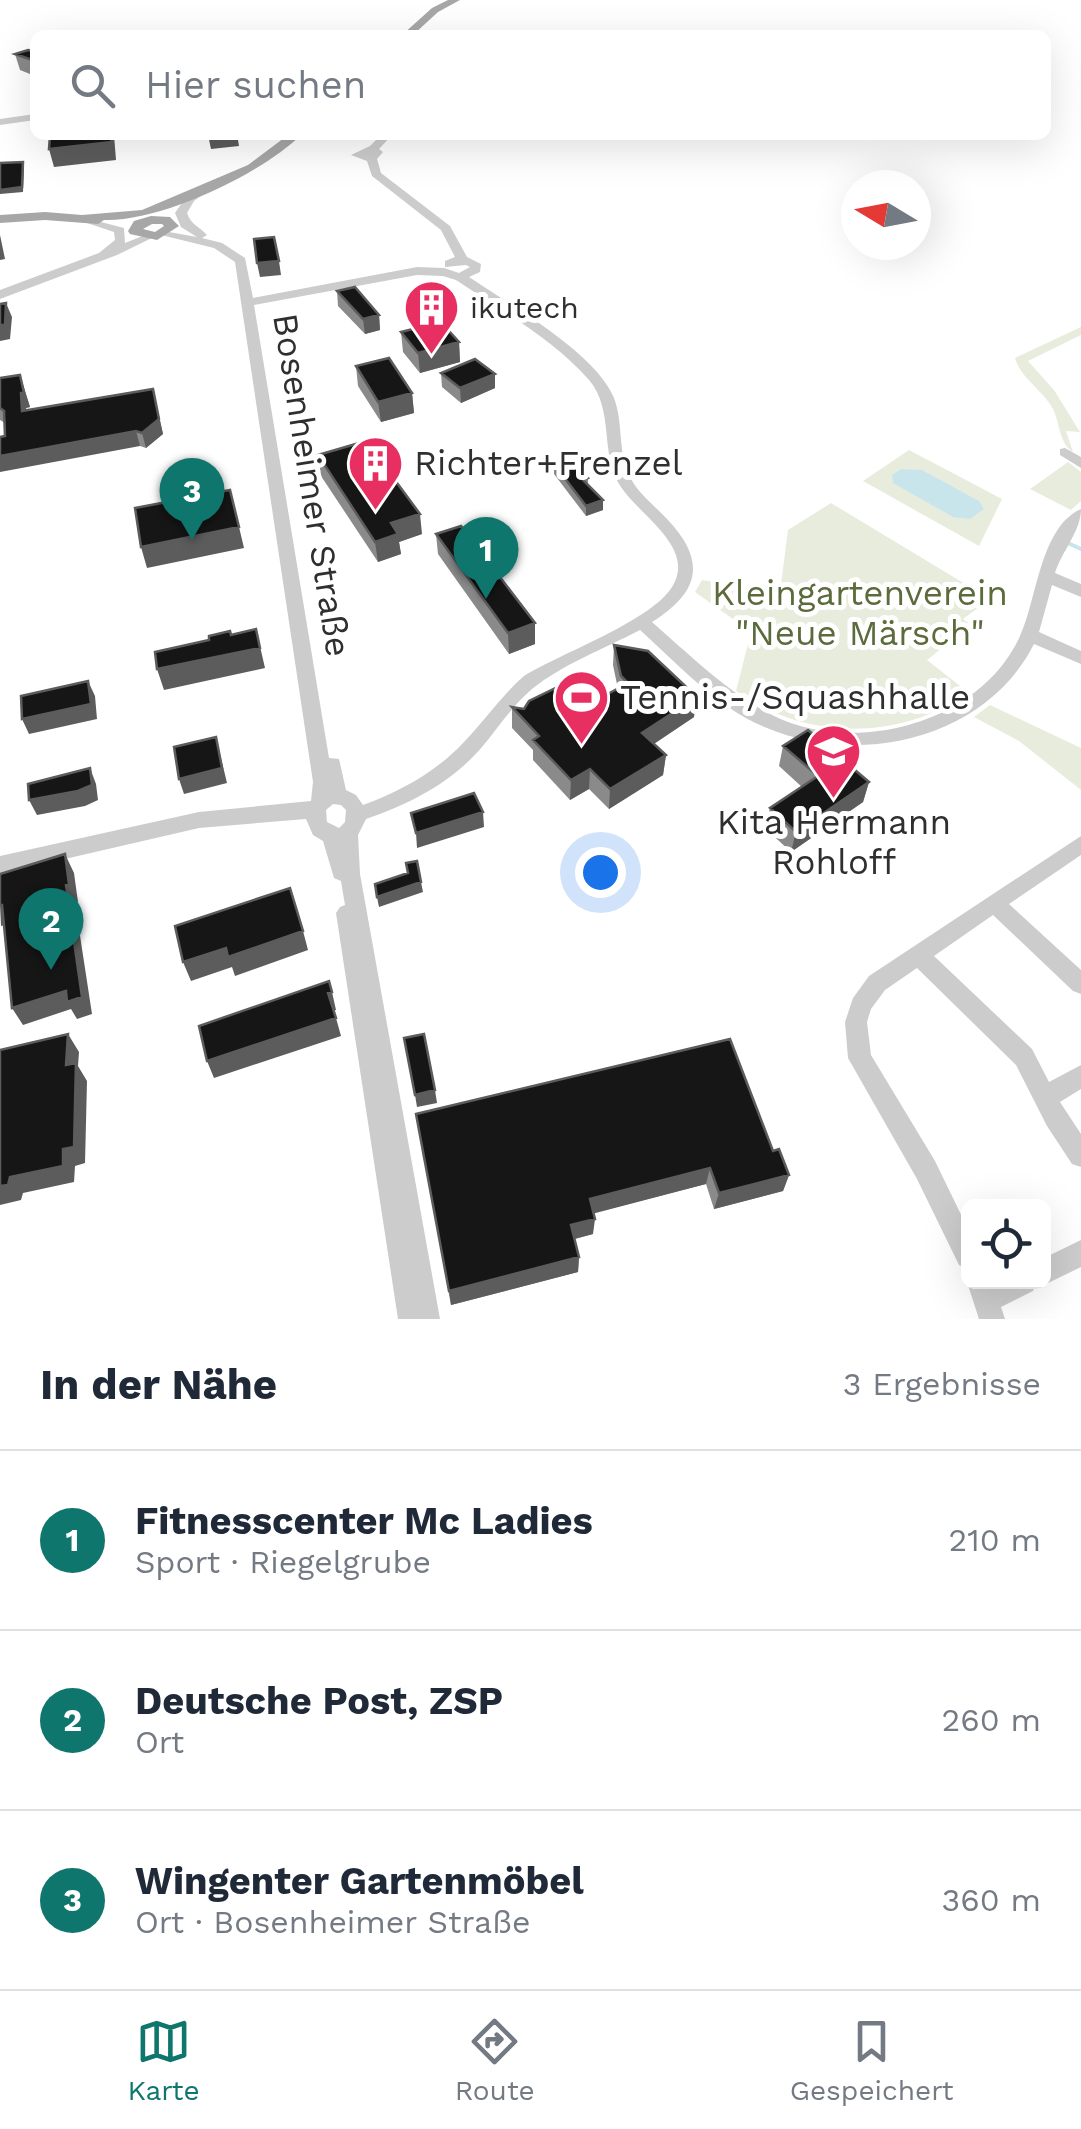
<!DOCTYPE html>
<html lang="de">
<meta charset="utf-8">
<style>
body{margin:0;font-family:"Work Sans",sans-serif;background:#f2f2f3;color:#1f2937}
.controls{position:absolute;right:30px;bottom:30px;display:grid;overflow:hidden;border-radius:15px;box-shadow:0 10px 40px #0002}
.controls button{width:90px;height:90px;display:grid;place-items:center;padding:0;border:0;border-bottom:2px solid #e0e1e3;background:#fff;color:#1f2937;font:50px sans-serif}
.compass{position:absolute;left:841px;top:170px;width:90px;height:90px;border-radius:50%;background:#fff;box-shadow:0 10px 40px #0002;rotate:280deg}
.you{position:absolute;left:600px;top:872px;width:35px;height:35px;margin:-25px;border:8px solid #fff;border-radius:50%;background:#1a73e8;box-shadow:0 0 0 15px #1a73e833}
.badge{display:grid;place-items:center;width:65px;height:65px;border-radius:50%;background:#0f766e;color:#fff;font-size:32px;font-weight:700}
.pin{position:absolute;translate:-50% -82px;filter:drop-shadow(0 2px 5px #0008)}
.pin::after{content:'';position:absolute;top:52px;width:35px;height:30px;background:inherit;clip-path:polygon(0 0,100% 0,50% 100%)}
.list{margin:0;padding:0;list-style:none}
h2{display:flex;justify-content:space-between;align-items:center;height:130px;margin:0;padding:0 40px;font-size:42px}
h2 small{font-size:32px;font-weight:400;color:#747a83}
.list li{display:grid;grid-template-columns:65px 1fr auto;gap:30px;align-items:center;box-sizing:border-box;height:180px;padding:0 40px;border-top:2px solid #e0e1e3}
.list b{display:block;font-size:38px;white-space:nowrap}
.list p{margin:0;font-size:32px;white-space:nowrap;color:#747a83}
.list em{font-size:32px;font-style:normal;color:#747a83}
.icon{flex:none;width:55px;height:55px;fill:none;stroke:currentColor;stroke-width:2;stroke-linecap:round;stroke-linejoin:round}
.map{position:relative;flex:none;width:1081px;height:1319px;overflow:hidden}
.search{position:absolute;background:#fff;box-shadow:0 10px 40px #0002;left:30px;right:30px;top:30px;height:110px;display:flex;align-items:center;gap:25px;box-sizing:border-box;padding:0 35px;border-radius:15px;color:#747a83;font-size:38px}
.sheet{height:670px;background:#fff}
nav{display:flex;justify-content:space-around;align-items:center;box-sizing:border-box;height:140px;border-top:2px solid #e0e1e3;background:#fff;font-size:28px;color:#747a83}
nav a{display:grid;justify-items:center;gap:5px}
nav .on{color:#0f766e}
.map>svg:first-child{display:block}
.green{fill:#e8ecdd}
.water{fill:#c9e5ec}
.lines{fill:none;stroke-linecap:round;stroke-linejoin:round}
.stream{stroke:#c9e5ec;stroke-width:4}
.minor{fill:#ccc;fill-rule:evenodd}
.major{fill:#a7a7a7;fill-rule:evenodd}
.wall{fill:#8a8a8a}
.shaded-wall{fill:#5c5c5c}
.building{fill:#161616;stroke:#5c5c5c;stroke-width:2.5}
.labels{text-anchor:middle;stroke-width:10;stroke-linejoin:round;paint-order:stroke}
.far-poi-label{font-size:30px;fill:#2f2f2f;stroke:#fff;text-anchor:start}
.poi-label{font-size:35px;fill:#2f2f2f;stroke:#fff;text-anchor:start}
.street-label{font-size:35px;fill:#2f2f2f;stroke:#fff}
.park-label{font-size:35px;fill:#5b6b3c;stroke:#fff}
</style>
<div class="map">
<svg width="1081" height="1319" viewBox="0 0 1081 1319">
<rect width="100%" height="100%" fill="#fff"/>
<!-- green -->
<path class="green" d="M1081,327V335L1028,361L1054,390L1080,432L1066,431L1073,452C1059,443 1060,423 1053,409C1043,390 1021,379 1015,358Z
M909,450L1002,499L979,546L863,481Z
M1068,462L1081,472V501L1071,510L1030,489Z
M831,503L990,599L963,619L971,625L927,660L969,693C898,741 806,741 736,691L751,632L695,592L702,580L780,592L788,530Z
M990,705L1081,748V790L1019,741L974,717Z"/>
<!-- water -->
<path class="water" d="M901,469L922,470L979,501L984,509L970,519L953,517L893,483L892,475Z"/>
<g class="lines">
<!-- stream -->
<path class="stream" d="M1070,544L1081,549"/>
<!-- minor -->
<path class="minor" d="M35,114V120L0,125V119Z
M381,135H392L379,149L383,152L377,159L381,173L450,226L467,257L481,264L480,272L469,277C509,304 596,353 614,398C624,424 617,454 631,479C640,495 655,506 667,519C707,561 700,592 652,622C691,656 728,693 774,716C856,756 981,723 1020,636C1037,600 1040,527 1081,509C1081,531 1062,551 1055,573L1081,584V597L1052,585L1039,632L1081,651V664L1034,644C986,739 860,767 767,728C717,708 679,665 640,630C604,649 563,664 532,689C512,706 498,728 482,747C451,783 410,804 366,819L358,835L360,874L440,1319H398L336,913L340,907L345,905L341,881L334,878L323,841L313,835L306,819L199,828L0,874V856L199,812L311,801L313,782L235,262L214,248L157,234L163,231L197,237L181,227L175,213L186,197L206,185L211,188L194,201L187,213C191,225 199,226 207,235L202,238L222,243L245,258L253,298L417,267L444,268L459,273L470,267L466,265L445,267V261L455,257L441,230L372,176L367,161L351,155L370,146ZM417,275L443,276L456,280C501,310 553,339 589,380C615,410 599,455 621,487C639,515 697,548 672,587C651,621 561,653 524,676C501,696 485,720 464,742C436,772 401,791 363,805L356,795L346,790L339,759L329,758L254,305ZM333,804L341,805L346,810L345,822L339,828L327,822L326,810Z
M78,216L124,228L125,243L150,233L156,236L117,255L0,299V290L99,253L115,240L114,232L78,220Z
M1065,448L1081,457V468L1060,455V449Z
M1081,836V855L1009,904L1081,970V994L1073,991L993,915L934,956L1032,1049L1049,1082L1081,1065V1089L1060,1102L1081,1134V1167L1072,1164L1047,1126L1016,1065L917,968L885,990L871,1009L867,1022L871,1055L935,1161L968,1229V1269L959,1265L917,1179L848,1058L845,1022L853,998L869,976Z
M1081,1240V1267L1044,1285L1037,1282L1033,1291L1001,1307L1005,1319H979L967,1282L968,1278V1282H1044V1258Z"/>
<!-- major -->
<path class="major" d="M448,0H460L438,12L413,35H402L432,8Z
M288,135H301C261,174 161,222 104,220L98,224L45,220L0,223V215L45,212L82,215L142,210L248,165Z
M151,216L170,217L179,226L157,240L130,234L128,231L134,221ZM152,224H162L164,226L155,232L143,229Z"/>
</g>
<!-- wall -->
<path class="wall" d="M35,52V76L20,70L15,54Z
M337,291L379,315L380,330L365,334L338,306Z
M401,332L459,342L460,362L420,373L403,352Z
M356,366L412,393L414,413L381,422L358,386Z
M441,373L495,388L461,403L442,387Z
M20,375L30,407L26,408L27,411L153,389L163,434L146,448L140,446L5,436V423L0,420V378Z
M318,455L422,534L399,542L401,554L378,562L321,476Z
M554,464L588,478V485L603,510L586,516L554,474Z
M436,534L535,644L509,654L438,554Z
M614,645L694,717L654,744L666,755L663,775L609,809L589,789L570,800L533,760V750L512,728V707L524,709L578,687L604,696L618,689L613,665Z
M783,746L869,782L863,802L791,852L765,828L770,808L802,787L779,766Z
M416,1114L773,1151L789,1175L783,1191L714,1209L706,1184L593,1213V1234L575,1239L579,1257L578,1272L451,1305Z"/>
<!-- shaded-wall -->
<path class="shaded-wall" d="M111,135H114L116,160L54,167L49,149Z
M208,135H251L249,139L238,140L239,146L211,149Z
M23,162L24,167L23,192L0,194V190Z
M0,235L5,259L0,260Z
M279,261L281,275L260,277L257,263Z
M6,303L12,317L10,339L0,341V325Z
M379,315L380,330L365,334L363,319Z
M459,342L460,362L420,373L418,353Z
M495,374V388L461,403L460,388Z
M20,375L30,407L26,408L28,426L22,411Z
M153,389L163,434L146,448L142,433Z
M412,393L414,413L381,422L378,402Z
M136,431L140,446L0,472V456Z
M603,500V510L586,516V506Z
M420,514L422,534L399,542L401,554L378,562L375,542L391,523Z
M239,527L244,548L147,568L141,547Z
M535,623V644L509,654L508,633Z
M256,629L265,668L164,690L157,669L236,653Z
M88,681L95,696L97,719L29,734L22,719Z
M697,697L694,717L640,753L642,733Z
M216,737L227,783L184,794L179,779Z
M666,755L663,775L609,809L610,789Z
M90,768L96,784L98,800L85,806L37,815L29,800Z
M590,769L589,789L570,800L571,780Z
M869,782L863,802L791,852L796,832Z
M483,812L484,827L417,848L416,833Z
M65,854L74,873L78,902L75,903L92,1014L77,1019L71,1009L23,1025L12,1008L66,885Z
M421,882L423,892L379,907L377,897Z
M0,905H2L12,923L1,926Z
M303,931L308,950L235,976L232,967L191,981L183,962L226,948Z
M332,992L336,1010L333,1011L328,993Z
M336,1018L341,1036L214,1078L207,1061Z
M68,1034L79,1052L78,1066L87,1081L85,1163L75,1166L74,1182L23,1193L21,1200L0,1205V1186L10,1177L66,1065Z
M435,1090L437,1103L417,1107L415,1095Z
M710,1168L706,1184L588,1215L590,1199Z
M789,1175L783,1191L714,1209L719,1193Z
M595,1219L593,1234L570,1240L571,1225Z
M579,1257L578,1272L451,1305L449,1291Z"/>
<!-- building -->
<path class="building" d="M28,50L35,52V61L15,54Z
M50,135H111L112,142L49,149Z
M23,162L22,187L0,190V163Z
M274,237L279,261L257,263L254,239Z
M355,287L379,315L363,319L337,291Z
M6,303L5,325H0V304Z
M441,322L459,342L418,353L401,332Z
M389,358L412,393L378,402L356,366Z
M475,359L495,374L460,388L441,373Z
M20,375L24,393H21L22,411L153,389L159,419L142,433L136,431L0,456V437L5,436L4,411L0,408V378Z
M366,441L420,514L391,523L398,534L375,542L318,455Z
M574,462L588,478L583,480L603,500L586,506L554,464Z
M230,490L239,527L141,547L135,508Z
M461,526L535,623L508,633L436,534Z
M256,629L260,648L157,669L155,652L209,640V636L230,631L231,635Z
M614,645L648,651L697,697L642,733L666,755L610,789L590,769L571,780L533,740L539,736L512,707L524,709L529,701L572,680L578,687L589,681L604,696L628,683L621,676Z
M88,681L91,704L22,719L21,696Z
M808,730L869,782L796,832L770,808L818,776L783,746Z
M216,737L222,768L179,779L174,747Z
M90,768L92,785L78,791L29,800L28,784Z
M474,793L483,812L416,833L411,813Z
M65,854L69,884L66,885L82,997L67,1002L66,991L12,1008L2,905H0V874Z
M417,861L421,882L377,897L375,884L408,873L406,863Z
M290,888L303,931L228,957L226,948L183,962L175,926Z
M329,981L332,992L328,993L336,1018L207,1061L199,1026Z
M68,1034L66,1065L76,1063L74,1147L63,1149V1166L10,1177L8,1185L0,1186V1050Z
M424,1034L435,1090L415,1095L404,1038Z
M730,1039L773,1151L779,1149L789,1175L719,1193L710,1168L590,1199L595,1219L571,1225L579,1257L449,1291L416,1114Z"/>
<!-- icons -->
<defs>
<symbol id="building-pin" viewBox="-11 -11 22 30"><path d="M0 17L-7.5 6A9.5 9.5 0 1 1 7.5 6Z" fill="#e73061" stroke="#fff"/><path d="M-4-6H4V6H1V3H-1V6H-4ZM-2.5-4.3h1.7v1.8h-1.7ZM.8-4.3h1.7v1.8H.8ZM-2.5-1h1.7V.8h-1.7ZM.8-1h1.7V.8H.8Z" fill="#fff"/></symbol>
<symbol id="stadium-pin" viewBox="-11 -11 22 30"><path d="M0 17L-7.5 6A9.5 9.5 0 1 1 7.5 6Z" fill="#e73061" stroke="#fff"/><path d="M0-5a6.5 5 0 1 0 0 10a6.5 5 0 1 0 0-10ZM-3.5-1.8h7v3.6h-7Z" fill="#fff"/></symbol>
<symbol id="school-pin" viewBox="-11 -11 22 30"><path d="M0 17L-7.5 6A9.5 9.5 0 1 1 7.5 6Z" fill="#e73061" stroke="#fff"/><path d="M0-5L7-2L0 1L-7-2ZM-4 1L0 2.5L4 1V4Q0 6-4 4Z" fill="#fff"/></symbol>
</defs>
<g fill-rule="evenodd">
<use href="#building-pin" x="400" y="276" width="63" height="86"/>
<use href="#building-pin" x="344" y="432" width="63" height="86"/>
<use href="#stadium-pin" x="550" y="666" width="63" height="86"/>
<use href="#school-pin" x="802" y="720" width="63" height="86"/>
</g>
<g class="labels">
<!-- far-poi labels -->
<g class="far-poi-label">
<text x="470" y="318">ikutech</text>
</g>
<!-- poi labels -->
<g class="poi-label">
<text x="414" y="475">Richter+Frenzel</text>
<text x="620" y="709">Tennis-/Squashhalle</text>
<text x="834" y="834" text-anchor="middle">Kita Hermann<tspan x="834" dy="40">Rohloff</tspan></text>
</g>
<!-- street labels -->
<g class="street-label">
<text transform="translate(312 485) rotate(81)" y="12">Bosenheimer Straße</text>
</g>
<!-- park labels -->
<g class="park-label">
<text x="860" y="605">Kleingartenverein<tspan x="860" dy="40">"Neue Märsch"</tspan></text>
</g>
</g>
</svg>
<div class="controls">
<button><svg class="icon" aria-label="locate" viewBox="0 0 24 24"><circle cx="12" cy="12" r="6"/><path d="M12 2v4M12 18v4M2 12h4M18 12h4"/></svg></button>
</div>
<svg class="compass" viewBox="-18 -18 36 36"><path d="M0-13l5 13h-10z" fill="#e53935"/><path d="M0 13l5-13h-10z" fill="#747a83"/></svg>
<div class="you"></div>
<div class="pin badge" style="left:486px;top:599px">1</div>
<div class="pin badge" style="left:51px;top:970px">2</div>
<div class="pin badge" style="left:192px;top:540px">3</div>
<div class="search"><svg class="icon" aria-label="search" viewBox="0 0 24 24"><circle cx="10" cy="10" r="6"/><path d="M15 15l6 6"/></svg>Hier suchen</div>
</div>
<section class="sheet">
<h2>In der Nähe<small>3 Ergebnisse</small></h2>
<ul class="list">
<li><span class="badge">1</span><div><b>Fitnesscenter Mc Ladies</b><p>Sport · Riegelgrube</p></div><em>210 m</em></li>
<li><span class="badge">2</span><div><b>Deutsche Post, ZSP</b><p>Ort</p></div><em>260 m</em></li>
<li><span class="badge">3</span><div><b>Wingenter Gartenmöbel</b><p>Ort · Bosenheimer Straße</p></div><em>360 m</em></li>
</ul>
</section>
<nav>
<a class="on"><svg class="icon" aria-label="map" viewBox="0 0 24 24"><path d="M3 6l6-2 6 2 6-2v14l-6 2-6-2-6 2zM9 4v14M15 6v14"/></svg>Karte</a>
<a><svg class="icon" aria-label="directions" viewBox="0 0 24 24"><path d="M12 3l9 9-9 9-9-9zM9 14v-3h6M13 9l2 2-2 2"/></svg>Route</a>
<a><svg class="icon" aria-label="saved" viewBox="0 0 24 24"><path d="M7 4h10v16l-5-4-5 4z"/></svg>Gespeichert</a>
</nav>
